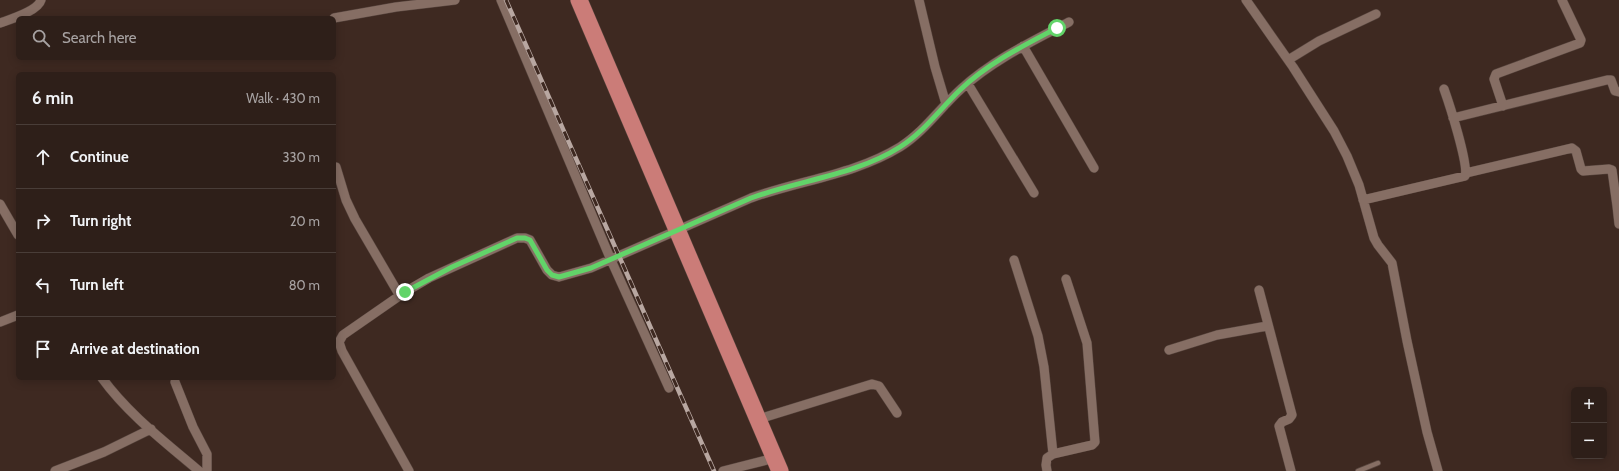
<!DOCTYPE html>
<meta charset="utf-8">
<style>
body{margin:0;font-family:Cabin,sans-serif;background:#3a2c26;color:#f1f3f6}
.controls{position:absolute;right:12px;bottom:12px;display:grid;overflow:hidden;border-radius:6px;box-shadow:0 2px 10px #0003}
.controls button{width:36px;height:36px;display:grid;place-items:center;padding:0;border:0;border-bottom:1px solid #493d38;background:#2e1f19;color:#f1f3f6;font:20px sans-serif}
.stop{position:absolute;width:12px;height:12px;margin:-9px;border:3px solid #62d469;border-radius:50%;background:#fff}
.stop.end{background:#62d469;border-color:#fff;box-shadow:0 1px 4px #0008}
.list{margin:0;padding:0;list-style:none}
h2{display:flex;justify-content:space-between;align-items:center;height:52px;margin:0;padding:0 16px;font-size:17px}
h2 small{font-size:13px;font-weight:400;color:#a7a2a2}
.list li{display:grid;grid-template-columns:26px 1fr auto;gap:12px;align-items:center;box-sizing:border-box;height:64px;padding:0 16px;border-top:1px solid #493d38}
.list b{display:block;font-size:15px;white-space:nowrap}
.list em{font-size:13px;font-style:normal;color:#a7a2a2}
.icon{flex:none;width:22px;height:22px;fill:none;stroke:currentColor;stroke-width:2;stroke-linecap:round;stroke-linejoin:round}
.map{position:relative;flex:none;width:1619px;height:471px;overflow:hidden}
.search{position:absolute;background:#2e1f19;box-shadow:0 2px 10px #0003;left:16px;top:16px;width:320px;height:44px;display:flex;align-items:center;gap:10px;box-sizing:border-box;padding:0 14px;border-radius:6px;color:#a7a2a2;font-size:15px}
.panel{position:absolute;background:#2e1f19;box-shadow:0 2px 10px #0003;left:16px;top:72px;width:320px;height:308px;border-radius:6px}
.map>svg:first-child{display:block}
.lines{fill:none;stroke-linecap:round;stroke-linejoin:round}
.lane-casing{stroke:#57453e;stroke-width:6}
.street-casing{stroke:#57453e;stroke-width:10}
.highway-casing{stroke:#57453e;stroke-width:18}
.lane{stroke:#866e64;stroke-width:4.5}
.street{stroke:#866e64;stroke-width:9}
.highway{stroke:#cb7c78;stroke-width:17}
.rail-casing{stroke:#b8a7a1;stroke-width:4.5}
.rail{stroke:#3e2921;stroke-width:3;stroke-dasharray:9;stroke-linecap:butt}
.route{stroke:#62d469;stroke-width:5}
</style>
<div class="map">
<svg width="1619" height="471" viewBox="0 0 1619 471">
<rect width="100%" height="100%" fill="#3e2921"/>
<g class="lines">
<defs>
<path id="lane" d="M1358,471L1378,463"/>
<path id="street" d="M501,0L611,260L669,388
M919,0L935,67L946,104
M1246,0L1293,67L1334,131L1347,156L1359,185L1374,238L1378,245L1392,263L1407,341L1427,432L1438,471
M334,18L396,7L455,0
M0,23C11,19 38,11 41,0
M1023,46L1094,168
M1288,60L1319,41L1376,14
M968,84L1034,193
M1503,106L1494,79L1496,74L1580,43L1581,40L1562,0
M1453,118L1607,80H1611L1615,91L1619,92
M336,167L346,200L355,219L400,296
M1466,173L1572,148L1576,151L1581,169L1583,171L1609,169L1612,170L1617,206H1619
M1363,200L1465,176C1469,165 1449,103 1444,89
M0,204L18,235
M1617,206L1619,224
M1014,260L1038,336L1044,367L1053,454L1047,458L1046,465L1047,471
M1259,290L1292,415L1289,419L1282,422L1279,426L1291,471
M0,322L18,315
M1169,350L1217,335L1267,326
M102,378C128,414 165,442 199,471
M175,382L193,427L207,454V471
M759,419L872,384L879,386L897,413
M1053,454L1092,445L1095,442L1087,343L1066,279
M55,471L104,452L151,429
M409,471L342,351L339,342L343,335L405,292L429,278L517,238H525L530,240L547,270L552,275L559,277L591,268L751,198C800,180 854,175 900,147C924,132 940,108 961,89C993,60 1031,42 1069,22
M723,471L775,458"/>
<path id="highway" d="M579,0L780,471"/>
</defs>
<!-- lane casing -->
<use href="#lane" class="lane-casing"/>
<!-- street casing -->
<use href="#street" class="street-casing"/>
<!-- highway casing -->
<use href="#highway" class="highway-casing"/>
<!-- lane -->
<use href="#lane" class="lane"/>
<!-- street -->
<use href="#street" class="street"/>
<!-- highway -->
<use href="#highway" class="highway"/>
<defs>
<path id="rail" d="M506,0L714,471"/>
</defs>
<!-- rail casing -->
<use href="#rail" class="rail-casing"/>
<!-- rail -->
<use href="#rail" class="rail"/>
</g>
<g class="lines">
<!-- route -->
<path class="route" d="M405,292L452,267L517,238H525L530,240L547,270L552,275L559,277L591,268L751,198C800,180 856,175 900,147C924,132 940,109 960,90C988,63 1023,46 1057,28"/>
</g>
</svg>
<div class="controls">
<button>+</button>
<button>−</button>
</div>
<div class="stop" style="left:1057px;top:28px"></div>
<div class="stop end" style="left:405px;top:292px"></div>
<div class="search"><svg class="icon" aria-label="search" viewBox="0 0 24 24"><circle cx="10" cy="10" r="6"/><path d="M15 15l6 6"/></svg>Search here</div>
<section class="panel">
<h2>6 min<small>Walk · 430 m</small></h2>
<ul class="list">
<li><svg class="icon" aria-label="ahead" viewBox="0 0 24 24"><path d="M12 20V5M6 11l6-6 6 6"/></svg><div><b>Continue</b></div><em>330 m</em></li>
<li><svg class="icon" aria-label="right" viewBox="0 0 24 24"><path d="M7 20v-9h11M14 6l5 5-5 5"/></svg><div><b>Turn right</b></div><em>20 m</em></li>
<li><svg class="icon" aria-label="left" viewBox="0 0 24 24"><path d="M17 20v-9H6M10 6l-5 5 5 5"/></svg><div><b>Turn left</b></div><em>80 m</em></li>
<li><svg class="icon" aria-label="arrive" viewBox="0 0 24 24"><path d="M6 21V4h12l-3 4 3 4H6"/></svg><div><b>Arrive at destination</b></div></li>
</ul>
</section>
</div>
